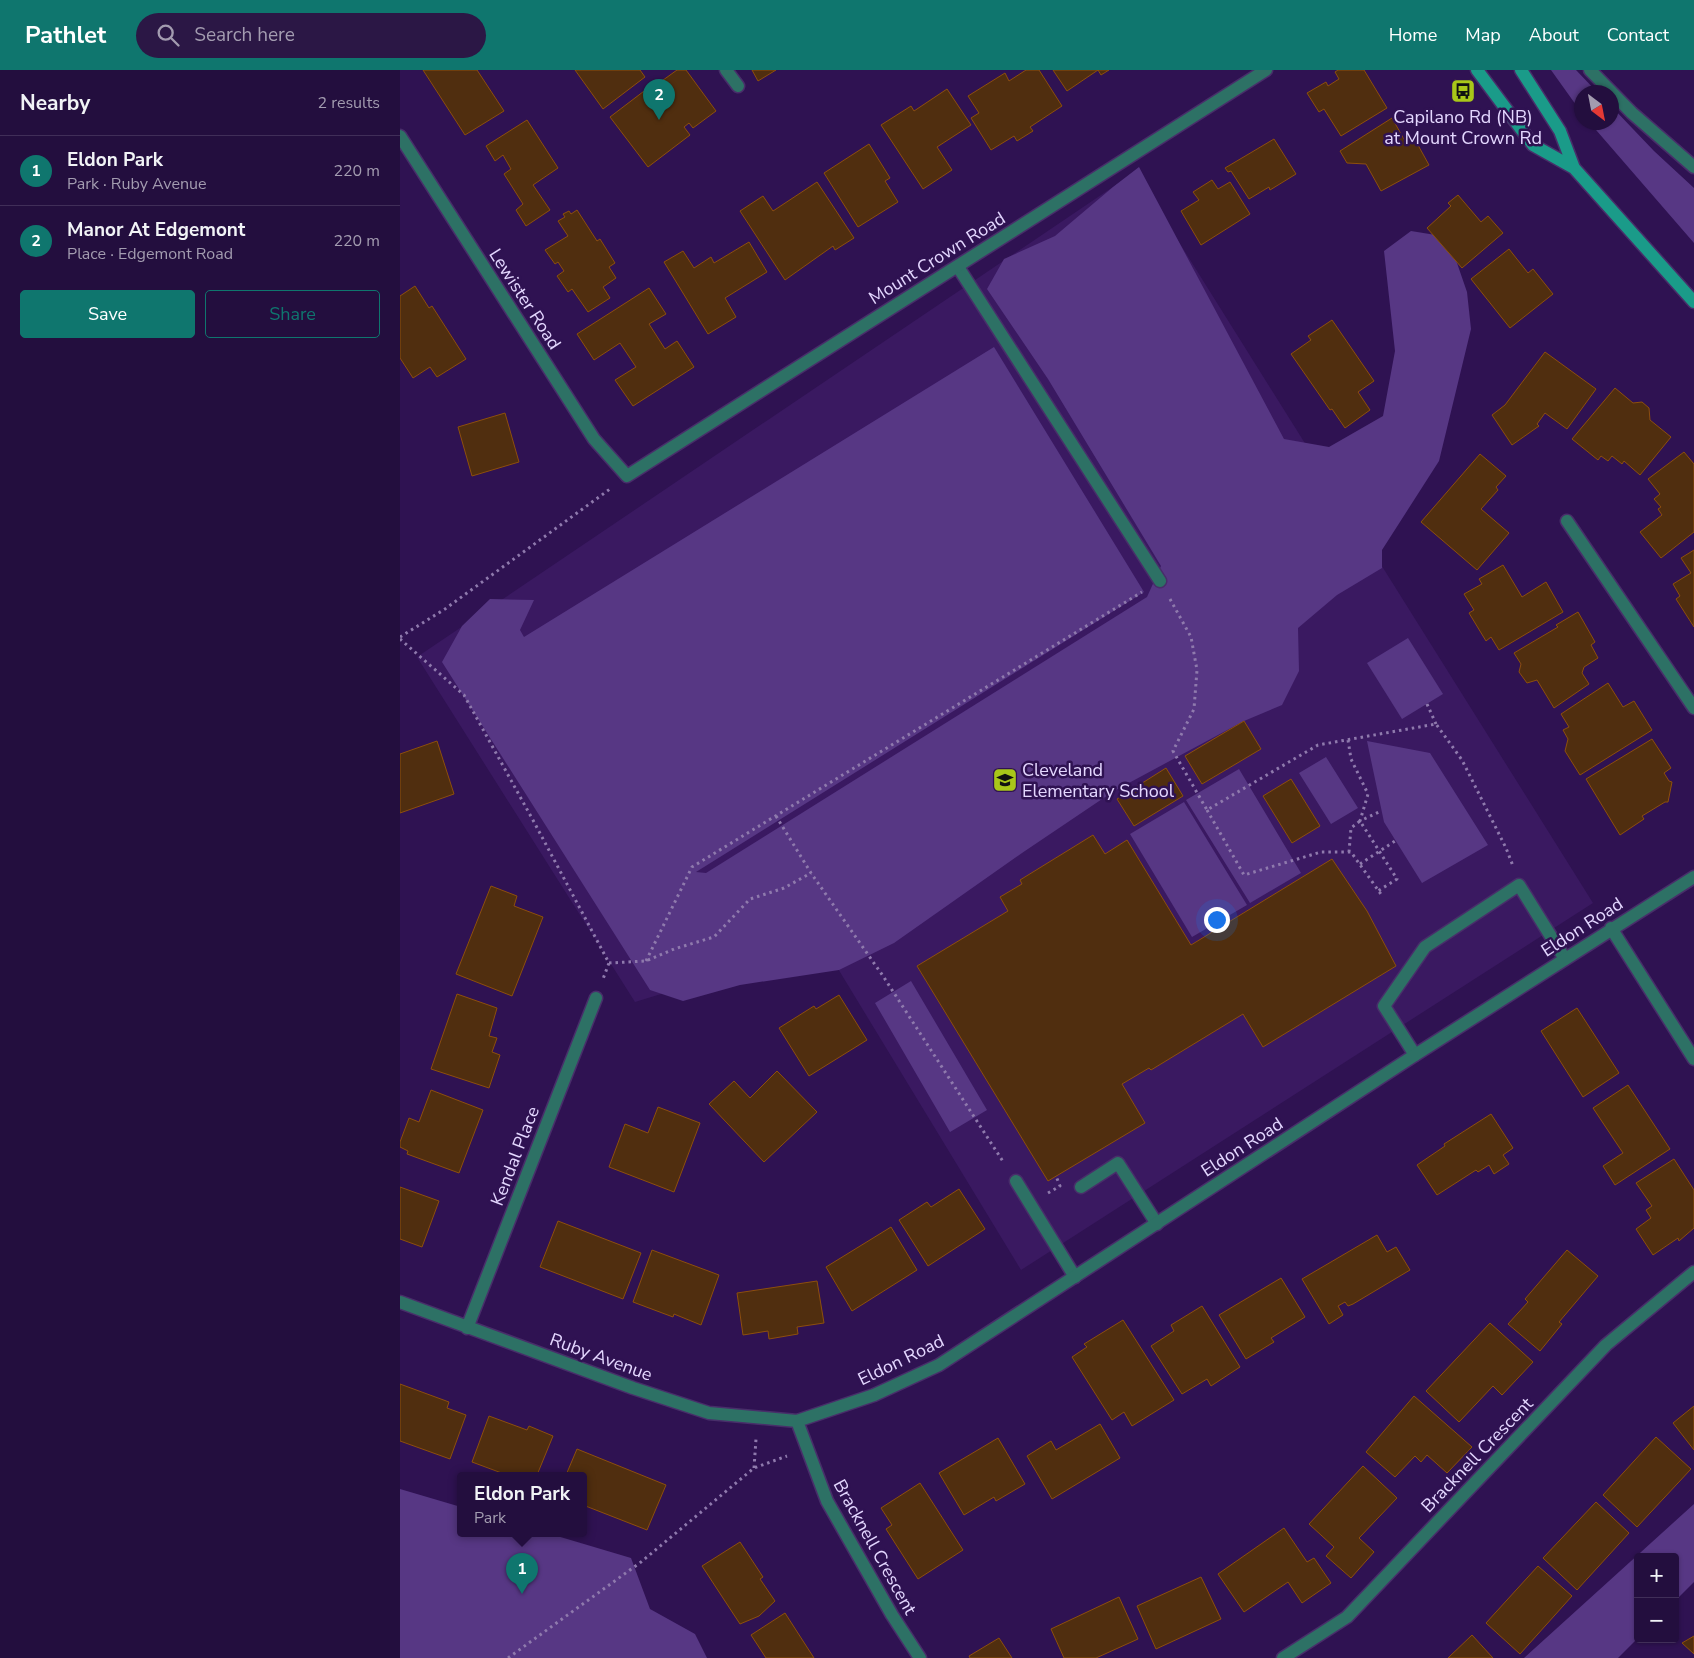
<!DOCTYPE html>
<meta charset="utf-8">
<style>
body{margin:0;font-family:"Nunito Sans",sans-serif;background:#2b1745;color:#f1f3f6}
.controls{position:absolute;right:15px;bottom:15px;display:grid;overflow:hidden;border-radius:5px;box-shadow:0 1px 4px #0004}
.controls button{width:45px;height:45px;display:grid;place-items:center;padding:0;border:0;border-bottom:1px solid #402e58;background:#230e3e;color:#f1f3f6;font:25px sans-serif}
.compass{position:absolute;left:1174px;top:15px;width:45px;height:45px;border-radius:50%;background:#230e3e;box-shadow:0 1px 4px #0004;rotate:148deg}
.you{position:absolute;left:816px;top:849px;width:18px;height:18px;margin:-12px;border:4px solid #fff;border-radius:50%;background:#1a73e8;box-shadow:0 0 0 8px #1a73e833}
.badge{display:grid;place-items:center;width:32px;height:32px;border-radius:50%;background:#0f766e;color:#fff;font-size:16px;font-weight:700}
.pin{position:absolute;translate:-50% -41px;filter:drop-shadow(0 1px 2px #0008)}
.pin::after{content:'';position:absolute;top:26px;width:18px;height:15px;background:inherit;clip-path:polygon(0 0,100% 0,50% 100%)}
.popup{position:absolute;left:57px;top:1402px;width:130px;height:65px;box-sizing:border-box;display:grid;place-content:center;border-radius:5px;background:#230e3e;filter:drop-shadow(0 1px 4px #0005);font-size:16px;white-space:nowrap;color:#a39cb0}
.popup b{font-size:19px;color:#f1f3f6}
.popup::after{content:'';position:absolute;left:50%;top:100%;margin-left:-10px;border:10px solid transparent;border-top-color:#230e3e}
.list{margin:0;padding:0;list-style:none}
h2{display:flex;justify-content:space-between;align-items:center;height:65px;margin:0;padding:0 20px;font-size:21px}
h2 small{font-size:16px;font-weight:400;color:#a39cb0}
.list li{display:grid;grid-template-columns:32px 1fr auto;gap:15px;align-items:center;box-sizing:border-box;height:70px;padding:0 20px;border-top:1px solid #402e58}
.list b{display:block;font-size:19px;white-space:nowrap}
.list p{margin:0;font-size:16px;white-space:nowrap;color:#a39cb0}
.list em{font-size:16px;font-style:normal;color:#a39cb0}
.actions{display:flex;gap:10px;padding:15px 20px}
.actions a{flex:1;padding:11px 0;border:1px solid #0f766e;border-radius:5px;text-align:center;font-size:18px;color:#0f766e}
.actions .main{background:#0f766e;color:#fff}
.icon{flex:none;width:28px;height:28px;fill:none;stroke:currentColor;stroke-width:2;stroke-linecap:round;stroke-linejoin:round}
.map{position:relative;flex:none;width:1294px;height:1588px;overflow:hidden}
header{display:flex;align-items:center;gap:30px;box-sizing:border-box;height:70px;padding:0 25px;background:#0f766e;color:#fff}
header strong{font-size:24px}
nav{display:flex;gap:28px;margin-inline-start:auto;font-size:18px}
.search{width:350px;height:45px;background:#2b1745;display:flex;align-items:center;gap:12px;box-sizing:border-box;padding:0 18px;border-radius:28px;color:#a39cb0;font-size:19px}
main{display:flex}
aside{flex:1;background:#230e3e}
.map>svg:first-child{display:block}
.built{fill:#3a1961}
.green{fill:#573784}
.building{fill:#502e0f;stroke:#8d4f0d}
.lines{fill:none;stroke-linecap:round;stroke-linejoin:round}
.service-casing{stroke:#482e6a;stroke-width:15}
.minor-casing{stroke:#482e6a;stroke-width:15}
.secondary-casing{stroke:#482e6a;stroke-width:15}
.path{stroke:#8f7aad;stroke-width:3;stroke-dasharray:2.5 4;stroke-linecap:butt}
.service{stroke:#2d7165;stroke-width:12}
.minor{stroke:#2d7165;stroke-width:12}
.secondary{stroke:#1a9b89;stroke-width:12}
.labels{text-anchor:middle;stroke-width:5;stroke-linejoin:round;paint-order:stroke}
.poi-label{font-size:18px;fill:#e4d7ff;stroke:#2f1252}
.street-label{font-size:18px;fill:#e4d7ff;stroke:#2f1252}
</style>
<header>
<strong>Pathlet</strong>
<div class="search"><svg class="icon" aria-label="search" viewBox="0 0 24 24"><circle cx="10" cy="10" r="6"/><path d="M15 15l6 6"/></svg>Search here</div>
<nav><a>Home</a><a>Map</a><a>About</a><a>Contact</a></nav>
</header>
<main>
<aside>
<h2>Nearby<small>2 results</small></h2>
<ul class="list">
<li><span class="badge">1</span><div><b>Eldon Park</b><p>Park · Ruby Avenue</p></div><em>220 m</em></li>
<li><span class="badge">2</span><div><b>Manor At Edgemont</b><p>Place · Edgemont Road</p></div><em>220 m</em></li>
</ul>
<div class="actions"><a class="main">Save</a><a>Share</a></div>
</aside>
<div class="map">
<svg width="1294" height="1588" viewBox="0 0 1294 1588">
<rect width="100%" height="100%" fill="#2f1252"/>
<!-- built -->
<path class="built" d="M735,102L1193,833L621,1200L423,874L235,932L17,587Z"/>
<!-- green -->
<path class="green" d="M1151,0H1176L1197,22H1182L1181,42Z
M1212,37L1254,81L1294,118V173L1190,53L1212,52Z
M739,97L884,369L929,377L983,346L995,281L984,181L1011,161L1048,167L1067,222L1071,259L1039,391L982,480V498L937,525L898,558L899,601L882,635L844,651L714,721L622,783L494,873L439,900L340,915L283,931L250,920L42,592L62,556L90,529L134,530L120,560L124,567L594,277L744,522L296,802L306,803L747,527L761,496L648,309L587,219L604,189L655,166L713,117Z
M1008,568L1043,624L1002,649L967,593Z
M967,671L1030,683L1088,775L1022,813L984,752Z
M926,687L958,738L931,754L899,703Z
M839,699L901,803L850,833L786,730Z
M784,732L847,835L792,867L730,764Z
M511,911L587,1040L550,1062L475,933Z
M0,1419L61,1437V1463H147L231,1488L250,1539L295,1564L307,1588H0Z
M1294,1434V1512L1275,1531V1487H1238V1568L1218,1588H1124Z"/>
<!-- building -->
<path class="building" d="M23,0H77L104,41L65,65Z
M175,0H240L245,7L203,39Z
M277,0H286L316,41L293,58L289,53L284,57L290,65L248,97L210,47L252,15L258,23L263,19L259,13Z
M352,0H376L358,11Z
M626,0H639L662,36L630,57L633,61L617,71L614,66L591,80L571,48L579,43L568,26L605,3L609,11Z
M653,0H709L701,5L698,0L667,21Z
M938,0H964L987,38L941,66L924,39L919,42L907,23L926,12L928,16L939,9L935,2Z
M547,19L571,55L537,77L552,100L523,119L481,55L511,36L514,41Z
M992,48L1005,71L1013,66L1029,95L981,121L966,94L947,93L940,81Z
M127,50L158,98L133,115L150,140L126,156L116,140L123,134L104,104L111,99L103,85L95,91L86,76Z
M874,69L896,104L870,120L869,117L849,129L831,101L828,102L825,98Z
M469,74L490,108L485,111L498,132L458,157L424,103Z
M812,110L818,119L830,112L850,144L801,175L781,141L799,130L793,122Z
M417,112L454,168L435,180L433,176L385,210L340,141L363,126L373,141Z
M1058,125L1081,152L1088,146L1103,163L1062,198L1027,158L1051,136L1048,133Z
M177,140L197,171L200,169L215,193L209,197L216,208L203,217L210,228L188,242L172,219L168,222L157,206L164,201L158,192L155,194L145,180L168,166L158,151L165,147L163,144L169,141L171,144Z
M349,172L367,202L325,228L336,247L308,264L264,192L283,181L294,198L311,187L314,193Z
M1109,179L1128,203L1133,199L1153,224L1110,258L1071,209Z
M15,216L29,238L32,236L66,289L37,307L30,297L13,308L0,288V226Z
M249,218L266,244L249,254L265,279L277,271L294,297L233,336L215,310L236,297L220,273L194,290L177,264Z
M932,250L974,311L958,322L970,340L945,358L932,339L930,340L891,284L911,270L908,266Z
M1145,282L1196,319L1167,359L1145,343L1137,354L1139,356L1112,375L1092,345L1105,335Z
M1215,318L1233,333L1242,332L1249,338L1250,350L1271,367L1240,405L1224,391L1222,394L1212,386L1208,391L1201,386L1198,390L1172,369Z
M105,343L119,392L72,406L58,357Z
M1284,382L1294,394V462L1261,488L1240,462L1262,445L1258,439L1261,437L1254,429L1260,424L1248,409Z
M1080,384L1106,406L1096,417L1098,420L1081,439L1109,463L1077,500L1021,452Z
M1294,480V557L1276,529L1280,526L1273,514L1291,503L1281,488Z
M1103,495L1122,527L1146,512L1163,542L1099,580L1091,567L1086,571L1069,543L1074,540L1064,524L1082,514L1079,509Z
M1178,542L1195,572L1191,575L1198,588L1184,597L1182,603L1189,614L1154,638L1137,610L1127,613L1119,602L1121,594L1114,583L1158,557L1156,555Z
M1208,613L1223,637L1234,631L1252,660L1180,705L1165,681L1168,669L1163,660L1169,657L1161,644Z
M844,651L861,679L802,714L785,686Z
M1252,669L1271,698L1264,703L1269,711L1272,712L1268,732H1265L1242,746L1244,749L1220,765L1186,709Z
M37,671L54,724L0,743V684Z
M766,698L783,726L734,756L717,729Z
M891,709L920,756L892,773L863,726Z
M693,765L705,784L727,770L791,875L932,789L967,841L996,896L863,977L843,944L751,1000L749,998L722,1014L745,1053L648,1111L517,896L608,841L600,827L622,814L620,810Z
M91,816L117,826L114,836L143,847L112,926L56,904Z
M57,924L97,938L89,966L97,968L92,982L100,985L89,1018L31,999Z
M439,925L467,970L409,1006L379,958L414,936L416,939Z
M1177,938L1219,1003L1183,1027L1141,961Z
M377,1001L417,1042L364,1092L309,1034L334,1011L350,1028Z
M1228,1015L1270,1079L1215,1115L1203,1096L1223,1083L1193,1038Z
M31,1020L83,1040L59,1103L7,1084L8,1081L0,1077V1072L9,1048L19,1052Z
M258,1037L300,1053L274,1122L209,1097L225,1054L248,1063Z
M1091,1044L1113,1078L1103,1085L1109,1094L1094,1104L1089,1095L1078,1102L1076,1100L1037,1125L1017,1095L1045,1076L1044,1074Z
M1274,1089L1294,1120V1158L1279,1171L1278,1168L1253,1185L1236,1159L1251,1148L1246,1140L1252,1136L1236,1113Z
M0,1117L39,1131L22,1177L0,1169Z
M559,1119L585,1159L528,1196L499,1150L527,1132L531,1137Z
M158,1151L241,1183L223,1229L140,1197Z
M491,1157L517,1200L452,1241L426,1197Z
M977,1165L987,1182L996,1177L1010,1200L953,1234L948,1236L945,1232L938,1236L943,1245L929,1254L902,1209Z
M252,1180L319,1205L301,1255L274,1244L273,1247L233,1232Z
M1167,1180L1198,1206L1159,1252L1162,1254L1140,1281L1108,1254L1128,1232L1125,1229Z
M881,1208L905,1247L871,1268L874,1272L846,1289L819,1245Z
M417,1211L424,1253L397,1257L398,1264L369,1269L368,1261L343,1265L337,1223Z
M802,1236L840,1297L811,1316L807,1309L782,1324L751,1276L774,1261L771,1255Z
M723,1250L774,1330L732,1356L724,1342L712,1350L672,1287L687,1277L684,1274Z
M1090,1253L1133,1292L1102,1325L1093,1316L1059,1352L1026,1321Z
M0,1314L49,1332L47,1338L66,1345L50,1389L0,1371Z
M1014,1326L1072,1377L1047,1403L1027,1385L1021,1392L1015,1386L995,1407L966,1382Z
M1294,1336V1380L1273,1353Z
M89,1346L127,1360L129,1356L153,1366L137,1405H107L72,1392Z
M700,1354L720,1388L652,1429L627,1386L651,1371L656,1380Z
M1256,1367L1291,1399L1237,1457L1203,1425Z
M598,1368L625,1414L596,1431L594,1427L564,1445L539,1403Z
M177,1379L266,1415L247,1460L183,1435V1405H166Z
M963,1396L997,1428L959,1468L974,1482L951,1508L926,1486L934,1477L909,1454Z
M520,1413L563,1480L518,1509L486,1459L492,1455L481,1438Z
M1196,1432L1229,1463L1177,1520L1143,1488Z
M884,1458L907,1492L914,1488L931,1513L902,1533L888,1512L844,1542L818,1504Z
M340,1472L363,1507L360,1509L375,1531L359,1546L340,1554L302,1496Z
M1138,1496L1172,1526L1120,1584L1086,1553Z
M801,1507L821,1549L756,1579L737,1536Z
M719,1527L738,1569L696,1588H664L651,1559Z
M385,1543L414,1588H366L351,1565Z
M1072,1565L1093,1588H1048Z
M1294,1566V1584L1282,1573Z
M599,1568L612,1588H570L569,1586Z"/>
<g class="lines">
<defs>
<path id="service" d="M558,197L760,511
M1015,985L984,936L1025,877L1119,815L1165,889
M616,1111L675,1207
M681,1117L718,1093L757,1154"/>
<path id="minor" d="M326,0L338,16
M1190,0L1232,43L1294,97
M0,66L194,369L227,406L866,0
M1167,451L1294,638
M1211,858L1294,989
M0,1232L233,1318L309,1343L397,1351L474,1325L539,1295L1015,985L1294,807
M67,1258L196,928
M397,1351L427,1431L492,1545L520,1588
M883,1588L947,1547L1206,1275L1294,1202"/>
<path id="secondary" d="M1077,0L1133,75L1174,98L1294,232
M1121,0L1160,61L1174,98"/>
</defs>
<!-- service casing -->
<use href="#service" class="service-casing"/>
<!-- minor casing -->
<use href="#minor" class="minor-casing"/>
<!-- secondary casing -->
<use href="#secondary" class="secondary-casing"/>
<!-- path -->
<path class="path" d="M770,529L791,567L797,600L794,639L773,681L807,740L918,675L1036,654L1062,690L1106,778L1113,796
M0,567L45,539L210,419
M0,569L64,625L134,752L209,893L203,909
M1027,634L1036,654
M948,670L951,689L968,724L960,751L981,741
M807,740L844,805L921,782H951L983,827
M376,746L411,803L483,906L604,1093
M949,782L951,758L960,751L997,809L978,821
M960,794L995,771
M246,891L292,797L742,522
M209,893L246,891L274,879L314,867L350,829L384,818L411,803
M648,1123L660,1116L656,1106
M354,1398L356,1369
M108,1588L241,1492L354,1398L387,1386"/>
<!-- service -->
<use href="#service" class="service"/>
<!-- minor -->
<use href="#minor" class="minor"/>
<!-- secondary -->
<use href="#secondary" class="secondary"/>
</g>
<!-- icons -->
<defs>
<symbol id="bus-square" viewBox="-11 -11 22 22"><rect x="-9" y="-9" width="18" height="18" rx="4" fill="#a9c719" stroke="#2f1252"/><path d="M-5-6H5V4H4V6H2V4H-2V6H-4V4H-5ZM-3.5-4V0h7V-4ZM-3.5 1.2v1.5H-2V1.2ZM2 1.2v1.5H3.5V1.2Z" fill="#111"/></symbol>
<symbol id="school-square" viewBox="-11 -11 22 22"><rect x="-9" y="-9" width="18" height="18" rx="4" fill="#a9c719" stroke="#2f1252"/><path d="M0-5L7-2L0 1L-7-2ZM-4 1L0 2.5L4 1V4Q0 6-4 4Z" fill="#111"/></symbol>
</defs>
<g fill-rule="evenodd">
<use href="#bus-square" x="1049" y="7" width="28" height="28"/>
<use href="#school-square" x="591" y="696" width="28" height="28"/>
</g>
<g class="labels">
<!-- poi labels -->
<g class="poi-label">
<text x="1063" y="53">Capilano Rd (NB)<tspan x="1063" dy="21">at Mount Crown Rd</tspan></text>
<text x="622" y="706" text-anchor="start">Cleveland<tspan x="622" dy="21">Elementary School</tspan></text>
</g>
<!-- street labels -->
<g class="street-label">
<text transform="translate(537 188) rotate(-32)" y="6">Mount Crown Road</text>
<text transform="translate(125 229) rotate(57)" y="6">Lewister Road</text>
<text transform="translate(1182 857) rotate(-33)" y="6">Eldon Road</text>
<text transform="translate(842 1077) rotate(-33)" y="6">Eldon Road</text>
<text transform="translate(115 1086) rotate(-69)" y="6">Kendal Place</text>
<text transform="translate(201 1287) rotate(20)" y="6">Ruby Avenue</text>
<text transform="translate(501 1290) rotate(-26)" y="6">Eldon Road</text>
<text transform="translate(1077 1385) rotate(-46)" y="6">Bracknell Crescent</text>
<text transform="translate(475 1477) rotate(61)" y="6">Bracknell Crescent</text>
</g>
</g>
</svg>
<div class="controls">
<button>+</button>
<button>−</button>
</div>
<svg class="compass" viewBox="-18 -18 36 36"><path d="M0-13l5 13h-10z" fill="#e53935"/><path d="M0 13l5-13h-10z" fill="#a39cb0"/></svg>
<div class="you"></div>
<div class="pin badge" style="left:122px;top:1524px">1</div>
<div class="popup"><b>Eldon Park</b>Park</div>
<div class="pin badge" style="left:259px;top:50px">2</div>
</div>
</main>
